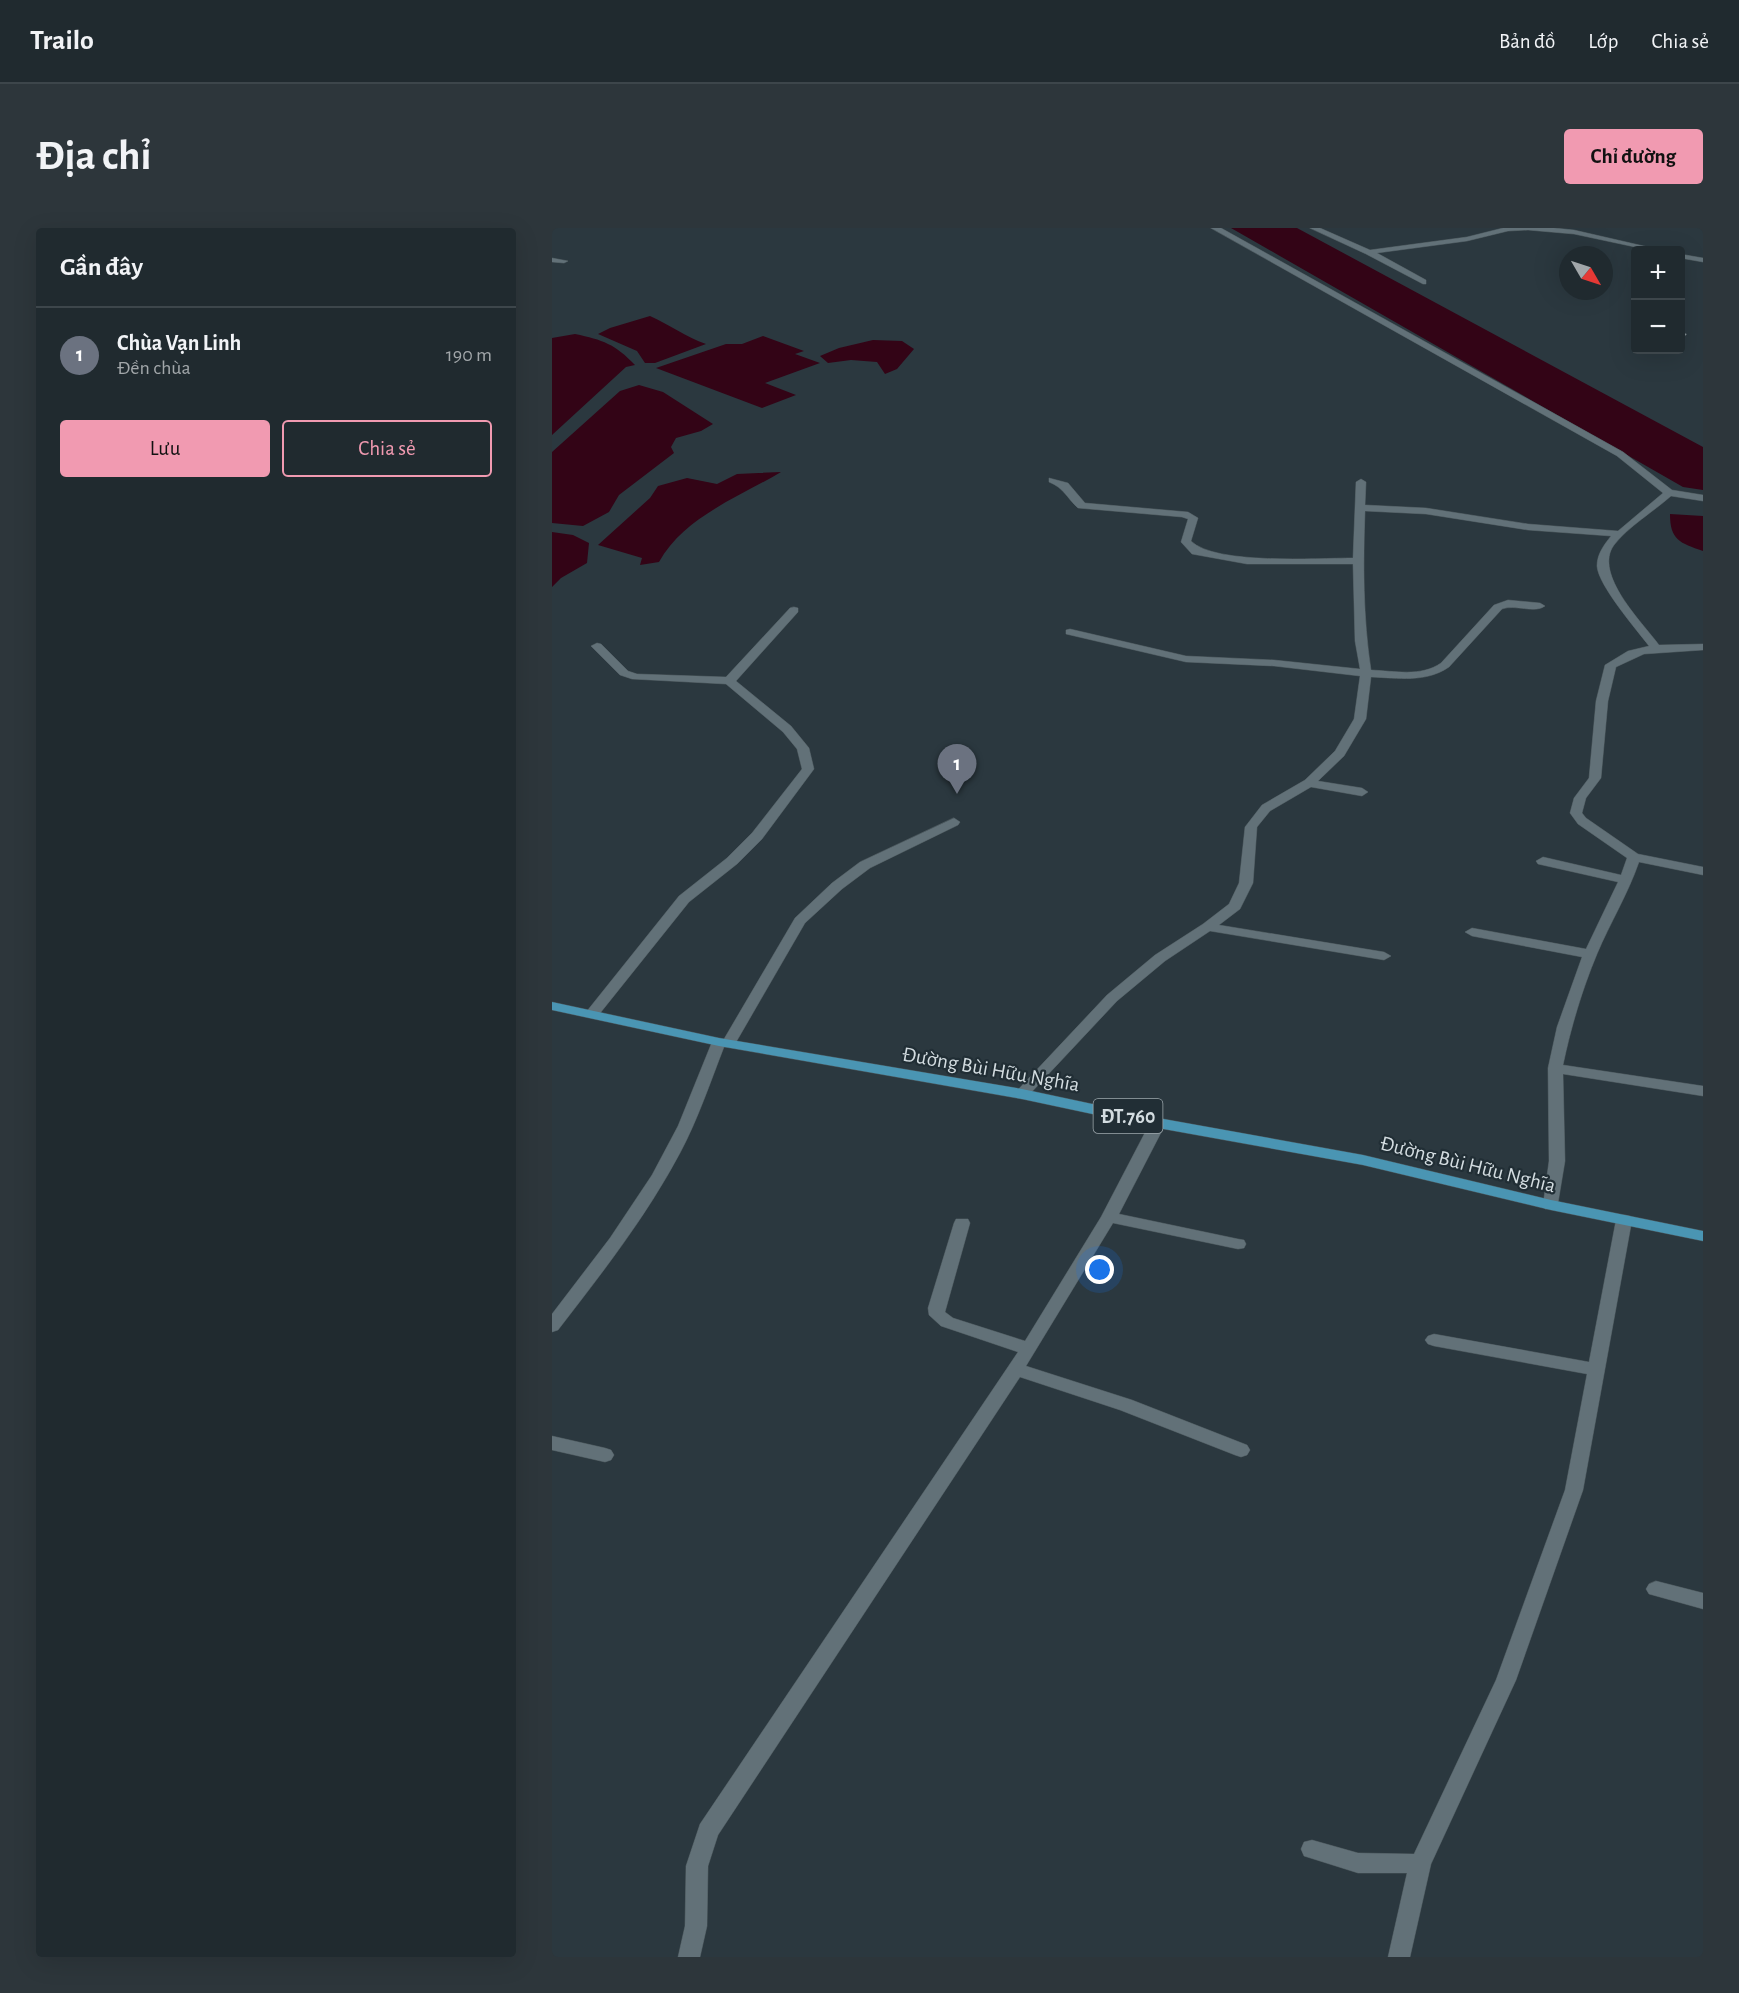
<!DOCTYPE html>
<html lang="vi">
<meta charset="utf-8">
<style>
body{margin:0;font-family:"Alegreya Sans",sans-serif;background:#2d363b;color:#f1f3f6}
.controls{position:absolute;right:18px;top:18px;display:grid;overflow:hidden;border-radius:6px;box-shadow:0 6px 24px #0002}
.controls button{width:54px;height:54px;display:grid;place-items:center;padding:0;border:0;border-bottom:2px solid #3d464b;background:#202a2f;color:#f1f3f6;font:30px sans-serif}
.compass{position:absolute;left:1007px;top:18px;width:54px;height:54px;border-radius:50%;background:#202a2f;box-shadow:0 6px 24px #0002;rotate:129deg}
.you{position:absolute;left:548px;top:1042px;width:21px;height:21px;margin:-15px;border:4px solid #fff;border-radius:50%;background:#1a73e8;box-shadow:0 0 0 9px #1a73e833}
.badge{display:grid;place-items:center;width:39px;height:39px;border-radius:50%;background:#f19ab1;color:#fff;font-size:20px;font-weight:700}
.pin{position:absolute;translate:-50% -50px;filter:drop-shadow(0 2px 3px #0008)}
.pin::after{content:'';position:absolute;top:32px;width:21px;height:18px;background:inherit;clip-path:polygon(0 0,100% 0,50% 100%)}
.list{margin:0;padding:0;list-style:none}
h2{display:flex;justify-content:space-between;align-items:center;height:78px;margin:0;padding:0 24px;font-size:26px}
h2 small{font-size:20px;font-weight:400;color:#a2a7aa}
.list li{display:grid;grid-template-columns:39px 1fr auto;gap:18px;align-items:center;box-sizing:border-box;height:96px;padding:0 24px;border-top:2px solid #3d464b}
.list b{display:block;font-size:22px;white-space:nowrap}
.list p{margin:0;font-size:20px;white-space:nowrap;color:#a2a7aa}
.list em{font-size:20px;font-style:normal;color:#a2a7aa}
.actions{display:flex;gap:12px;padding:18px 24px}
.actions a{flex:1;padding:14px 0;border:2px solid #f19ab1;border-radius:6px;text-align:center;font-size:21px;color:#f19ab1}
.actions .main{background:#f19ab1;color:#111}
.map{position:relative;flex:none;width:1151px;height:1729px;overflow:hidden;border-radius:6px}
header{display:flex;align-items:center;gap:36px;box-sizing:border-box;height:84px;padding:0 30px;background:#202a2f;border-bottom:2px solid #3d464b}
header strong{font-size:28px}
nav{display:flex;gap:33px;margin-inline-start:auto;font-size:21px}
.intro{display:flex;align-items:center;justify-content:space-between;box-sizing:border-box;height:144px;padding:0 36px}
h1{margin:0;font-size:42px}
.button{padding:15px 27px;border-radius:6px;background:#f19ab1;color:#111;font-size:21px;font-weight:700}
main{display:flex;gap:36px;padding:0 36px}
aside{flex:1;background:#202a2f;border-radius:6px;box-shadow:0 6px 24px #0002}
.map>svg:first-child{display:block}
.water{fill:#330416}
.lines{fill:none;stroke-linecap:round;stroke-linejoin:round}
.minor-casing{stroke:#49555a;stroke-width:1}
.major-casing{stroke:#49555a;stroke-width:1}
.path{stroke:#859095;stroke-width:2;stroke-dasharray:2 1.5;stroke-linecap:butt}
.minor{fill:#627178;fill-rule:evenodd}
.major{fill:#4a95b3;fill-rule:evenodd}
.labels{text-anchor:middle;stroke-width:4.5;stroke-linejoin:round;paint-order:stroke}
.shield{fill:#212e35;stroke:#9ea8ad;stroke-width:1.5}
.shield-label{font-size:20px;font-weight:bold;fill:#d3dce0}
.street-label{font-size:21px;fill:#d3dce0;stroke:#212e35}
</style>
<header>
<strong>Trailo</strong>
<nav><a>Bản đồ</a><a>Lớp</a><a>Chia sẻ</a></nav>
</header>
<div class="intro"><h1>Địa chỉ</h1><a class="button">Chỉ đường</a></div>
<main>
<aside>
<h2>Gần đây<small></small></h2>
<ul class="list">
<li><span class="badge" style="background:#6b7280">1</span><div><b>Chùa Vạn Linh</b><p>Đền chùa</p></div><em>190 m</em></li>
</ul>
<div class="actions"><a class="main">Lưu</a><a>Chia sẻ</a></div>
</aside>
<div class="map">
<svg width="1151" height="1729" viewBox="0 0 1151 1729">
<rect width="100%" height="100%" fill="#2b383f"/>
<!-- water -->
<path class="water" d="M679,0H745L1151,219V262L1131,259Z
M98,88C118,97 134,109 154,116L103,135H93L85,123L46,106L58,100Z
M23,106C51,112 63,116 83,137L74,139L0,207V110Z
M211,108L252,123L243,126L268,135L213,155L244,167L210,180L104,140L174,116H190Z
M321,112L350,113L362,121L345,141L333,146L325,134L299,132L276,135L268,128L287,120Z
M87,157L111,164L161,196L149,203L124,210L119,219L122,225L67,267L57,284L31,298L0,295V224L68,163Z
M229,244C187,269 132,289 107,334L88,337L90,330L46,317L98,270L106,258L135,250L165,256L185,246Z
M1118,286L1151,288V323C1128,315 1118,312 1118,286Z
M0,304L21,307L37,315L35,335L9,350L0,359Z"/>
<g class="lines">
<defs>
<path id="minor" d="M659,0H669L1071,224L1120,262L1151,267V273L1119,268C1101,284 1077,298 1062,317C1041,346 1090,394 1107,417L1151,416V422L1092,426L1064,439L1056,473L1049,550L1034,570L1030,585L1034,590L1086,626L1151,639V647L1087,634C1076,666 1058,695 1045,726C1030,762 1019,799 1011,837L1151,858V868L1011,846L1013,933L1005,981H993L991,977L997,933L996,840L1005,799L1030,729L920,708L913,704L920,700L1034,721L1066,654L986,636L984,633L991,629L1069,647L1075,630L1026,596L1018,585L1022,570L1037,550L1044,473L1053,437L1076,423L1097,418C1084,401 1046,357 1045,338C1045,326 1052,317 1059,308L976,302L874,286L813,283C811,336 811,389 819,442C843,443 869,449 889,435L942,377L956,372L988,375L993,378C983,386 963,376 950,381L897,439C874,455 846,450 819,449L814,491L792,528L766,553L810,560L816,564L810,568L759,559L718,583L705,599L701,655L688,681L667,697L832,724L839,728L832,732L658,703L613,733L565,773L475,869L470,871L462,866L555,767L603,727L651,696L677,676L687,655L693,599L710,577L753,552L783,523L802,491L808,448L722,438L634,434L514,406V402L518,401L634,428L722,432L808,441L803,413L801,336H695L640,326L629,314L636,291L630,289L526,280C514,269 512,260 497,254V250L516,255L533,275L636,284L646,290L639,313C663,337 765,330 801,330L804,254L809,251L814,254L813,277L874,280L976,296L1066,303L1111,265L1065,228Z
M758,0H768L818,22L915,9L951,0H1002L1022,2L1109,22H1097L1022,6L976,2L956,3L915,13L825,25L874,52V56H871L814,26Z
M1128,26L1151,30V34L1128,30Z
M0,30L16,33L12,35L0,34Z
M242,379L246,380V384L184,453L239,498L257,520L262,541L210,611L185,636L137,674L45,789H35L33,786L35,783L127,668L175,630L200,605L250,541L245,521L231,504L174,456L80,451L68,447L39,418L45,415L49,416L76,443L85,446L174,449L238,380Z
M402,590L408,594L406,597L318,640L290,661L253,695L183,816L181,819H172C158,855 146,891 128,925C94,989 50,1045 6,1102L0,1104V1086L58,1010L100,947L126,898L160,814L162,811H172L243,690L280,655L308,634Z
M606,890L614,895L567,986L686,1011L692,1012L694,1016L692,1020L686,1021L561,995L474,1138L580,1172L695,1217L698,1222L695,1227L689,1229L683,1227L568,1182L468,1149L166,1607L156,1638L155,1698L148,1729H126L133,1698L134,1638L148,1596L466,1124L389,1098L377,1087L376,1080L402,995L404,991H416L418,995L393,1084L401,1090L473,1113L549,989L598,895Z
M1072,987L1078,988L1080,992L1031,1262L964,1452L879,1636L858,1729H836L855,1645H806L752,1628L749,1621L752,1614L760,1612L806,1625L862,1626L944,1452L1013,1262L1035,1146L882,1118L876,1116L873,1112L876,1108L882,1106L1037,1134L1064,992L1066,988Z
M0,1208L53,1220L59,1222L62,1227L59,1232L53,1234L0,1222Z
M1104,1353L1151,1365V1381L1097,1366L1094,1361L1097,1356Z"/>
<path id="major" d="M0,774L167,810L470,861L606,890L811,927L999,972L1151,1003V1013L999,982L811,937L606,900L470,871L167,818L0,782Z"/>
</defs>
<!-- minor casing -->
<use href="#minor" class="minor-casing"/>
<!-- major casing -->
<use href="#major" class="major-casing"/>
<!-- path -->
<path class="path" d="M1128,101L1134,107"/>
<!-- minor -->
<use href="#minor" class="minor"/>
<!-- major -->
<use href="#major" class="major"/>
</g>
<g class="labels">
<!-- shield labels -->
<rect class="shield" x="541.5" y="871" width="69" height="34" rx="4.5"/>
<g class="shield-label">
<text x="576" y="895">ĐT.760</text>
</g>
<!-- street labels -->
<g class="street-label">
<text transform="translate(439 841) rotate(10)" y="7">Đường Bùi Hữu Nghĩa</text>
<text transform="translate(916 936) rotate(14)" y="7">Đường Bùi Hữu Nghĩa</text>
</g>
</g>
</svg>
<div class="controls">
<button>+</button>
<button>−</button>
</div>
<svg class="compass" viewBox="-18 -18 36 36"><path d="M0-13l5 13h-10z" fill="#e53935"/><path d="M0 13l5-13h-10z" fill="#a2a7aa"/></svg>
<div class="you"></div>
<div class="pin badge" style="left:405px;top:566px;background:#6b7280">1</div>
</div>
</main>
